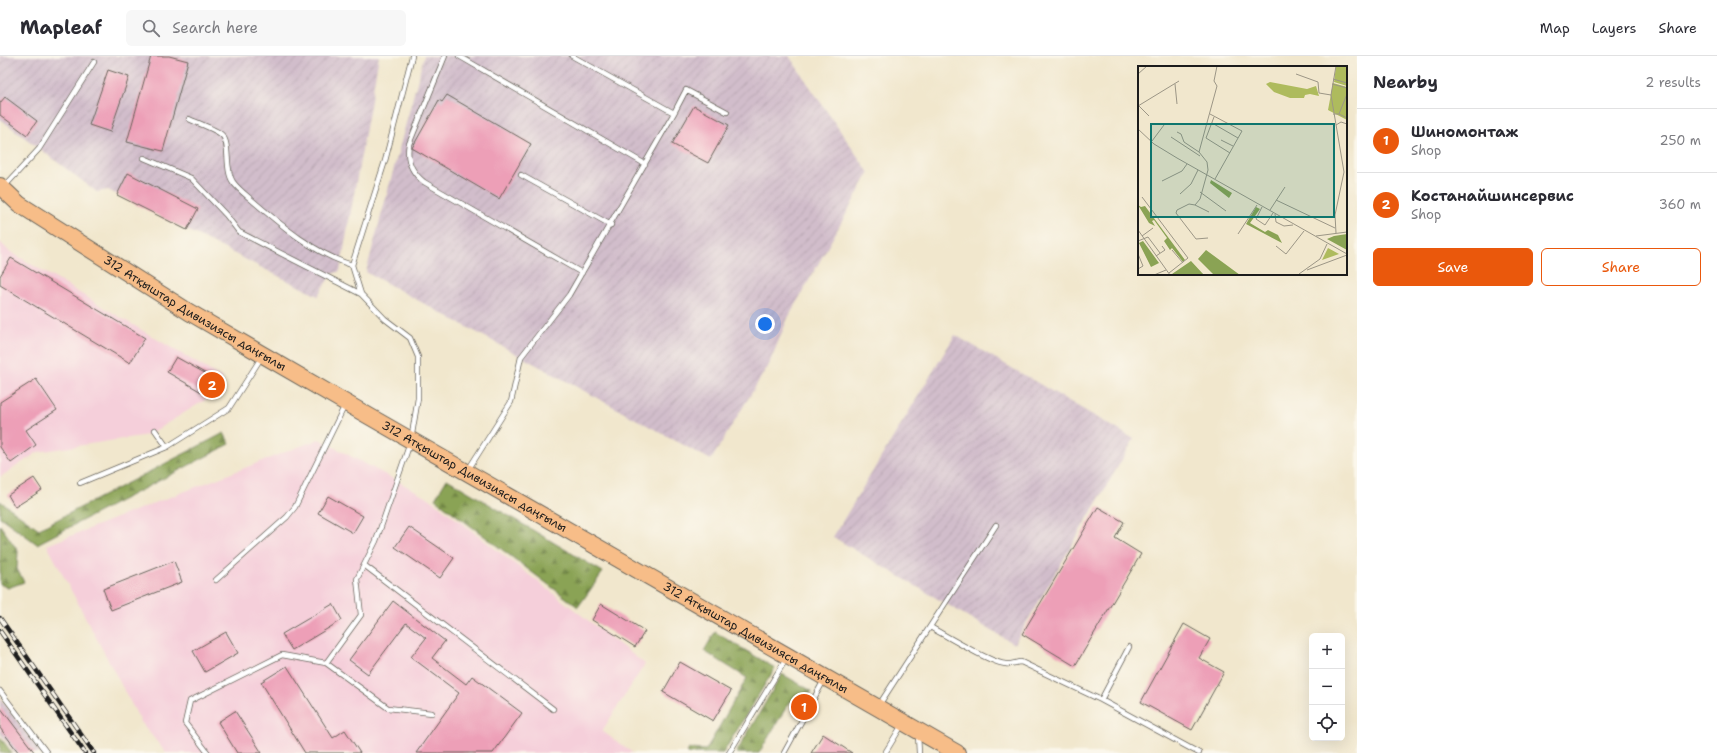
<!DOCTYPE html>
<meta charset="utf-8">
<style>
body{margin:0;font-family:"Shantell Sans",sans-serif;background:#f7f7f7;color:#2b2b33}
.controls{position:absolute;right:12px;bottom:12px;display:grid;overflow:hidden;border-radius:6px;box-shadow:0 4px 16px #0002}
.controls button{width:36px;height:36px;display:grid;place-items:center;padding:0;border:0;border-bottom:1px solid #e1e1e2;background:#fff;color:#2b2b33;font:20px sans-serif}
.you{position:absolute;left:765px;top:268px;width:14px;height:14px;margin:-10px;border:3px solid #fff;border-radius:50%;background:#1a73e8;box-shadow:0 0 0 6px #1a73e833}
.badge{display:grid;place-items:center;width:26px;height:26px;border-radius:50%;background:#ea580c;color:#fff;font-size:13px;font-weight:700}
.pin{position:absolute;translate:-50% -50%;border:2px solid #fff;box-shadow:0 1px 4px #0006}
.list{margin:0;padding:0;list-style:none}
h2{display:flex;justify-content:space-between;align-items:center;height:52px;margin:0;padding:0 16px;font-size:17px}
h2 small{font-size:13px;font-weight:400;color:#7c7c81}
.list li{display:grid;grid-template-columns:26px 1fr auto;gap:12px;align-items:center;box-sizing:border-box;height:64px;padding:0 16px;border-top:1px solid #e1e1e2}
.list b{display:block;font-size:15px;white-space:nowrap}
.list p{margin:0;font-size:13px;white-space:nowrap;color:#7c7c81}
.list em{font-size:13px;font-style:normal;color:#7c7c81}
.actions{display:flex;gap:8px;padding:12px 16px}
.actions a{flex:1;padding:9px 0;border:1px solid #ea580c;border-radius:6px;text-align:center;font-size:14px;color:#ea580c}
.actions .main{background:#ea580c;color:#fff}
.icon{flex:none;width:22px;height:22px;fill:none;stroke:currentColor;stroke-width:2;stroke-linecap:round;stroke-linejoin:round}
.map{position:relative;flex:none;width:1357px;height:697px;overflow:hidden}
header{display:flex;align-items:center;gap:24px;box-sizing:border-box;height:56px;padding:0 20px;background:#fff;border-bottom:1px solid #e1e1e2}
header strong{font-size:19px}
nav{display:flex;gap:22px;margin-inline-start:auto;font-size:14px}
.search{width:280px;height:36px;background:#f7f7f7;display:flex;align-items:center;gap:10px;box-sizing:border-box;padding:0 14px;border-radius:6px;color:#7c7c81;font-size:15px}
main{display:flex}
aside{flex:1;background:#fff}
.map>svg:first-child{display:block}
.built{fill:#f5cfda}
.industrial{fill:url(#industrial-furrows)}
.forest{fill:url(#forest-firs);stroke:#536038}
.building{fill:#ed9fb7}
.lines{fill:none;stroke-linecap:round;stroke-linejoin:round}
.service-casing{stroke:#67635a;stroke-width:6}
.trunk-casing{stroke:#67635a;stroke-width:18}
.service{stroke:#fff;stroke-width:4.5}
.trunk{stroke:#f7bd88;stroke-width:16}
.rail-casing{stroke:#1c1c1c;stroke-width:4.5}
.rail{stroke:#fbf7ec;stroke-width:3;stroke-dasharray:9;stroke-linecap:butt}
.labels{text-anchor:middle;stroke-width:3;stroke-linejoin:round;paint-order:stroke}
.street-label{font-size:12px;fill:#1c1c1c;stroke:#fbf7ec}
.inset-road{fill:none;stroke:#9c9686;stroke-width:1}
.view{fill:#0f766e;fill-opacity:0.15;stroke:#0f766e;stroke-width:2}
.inset-edge{fill:none;stroke:#1c1c1c;stroke-width:2}
</style>
<header>
<strong>Mapleaf</strong>
<div class="search"><svg class="icon" aria-label="search" viewBox="0 0 24 24"><circle cx="10" cy="10" r="6"/><path d="M15 15l6 6"/></svg>Search here</div>
<nav><a>Map</a><a>Layers</a><a>Share</a></nav>
</header>
<main>
<div class="map">
<svg width="1357" height="697" viewBox="0 0 1357 697">
<defs>
<pattern id="industrial-furrows" width="10" height="10" patternUnits="userSpaceOnUse"><rect width="10" height="10" fill="#d1bdcb"/><path d="M-1 1l2-2M0 10L10 0M9 11l2-2" fill="none" stroke="#b3a2ae"/></pattern>
<pattern id="forest-firs" width="22" height="20" patternUnits="userSpaceOnUse"><rect width="22" height="20" fill="#8aa354"/><path d="M5 1l3.5 6h-7zM16 11l3.5 6h-7z" fill="#708445"/></pattern>
</defs>
<rect width="100%" height="100%" fill="#fbf7ec"/>
<filter id="ink" filterUnits="userSpaceOnUse"><feTurbulence type="fractalNoise" baseFrequency=".025" numOctaves="2"/><feDisplacementMap in="SourceGraphic" scale="8" xChannelSelector="R" yChannelSelector="G"/><feConvolveMatrix kernelMatrix="1 2 1 2 8 2 1 2 1" color-interpolation-filters="sRGB"/></filter>
<filter id="wash" filterUnits="userSpaceOnUse"><feTurbulence type="fractalNoise" baseFrequency=".012" numOctaves="4" result="noise"/><feDisplacementMap in="SourceGraphic" scale="16" xChannelSelector="R" yChannelSelector="G"/><feGaussianBlur stdDeviation="0.9" result="paint"/><feColorMatrix in="noise" values="0 0 0 0 0 0 0 0 0 0 0 0 0 0 0 0 0 1.4 0 .05"/><feComposite in="paint" operator="in"/></filter>
<g filter="url(#wash)">
<rect width="100%" height="100%" fill="#f1e7cd"/>
<!-- built -->
<path class="built" d="M0,186L9,195L222,322L210,341L148,379L38,396L0,421Z
M319,383L429,442L645,608L602,675L633,697H166L141,666L47,489Z"/>
<!-- industrial -->
<path class="industrial" d="M0,0H379L340,215L332,218L323,231L318,240L108,134L97,136L0,63Z
M424,0H789L869,117L788,262L769,308L711,404L366,216Z
M955,279L1134,383L1014,588L833,481Z
M0,642L41,697H15L0,677Z"/>
<!-- forest -->
<path class="forest" d="M224,377L230,388L37,488L0,461V445L39,473Z
M447,423L603,516L578,551L435,443Z
M0,469L18,495L17,513L24,526L8,532L0,528Z
M715,576L775,612L723,697H687L689,693L706,694L747,622L704,595Z
M782,618L812,635L802,651L790,645L759,697H736Z
M0,681L12,697H0Z"/>
<g id="blocks">
<!-- building -->
<path class="building" d="M151,0H169L188,5L163,95L127,86Z
M108,14L129,21L110,76L89,69Z
M447,39L531,88L499,143L412,92L439,44L442,46Z
M5,41L37,65L27,79L0,59V47Z
M694,50L729,69L708,107L672,88Z
M128,117L198,153L187,174L117,139Z
M11,202L145,282L130,307L0,229V220Z
M176,301L219,325L210,341L167,316Z
M36,323L57,354L26,374L36,389L11,407L0,391V346Z
M34,422L42,434L15,451L8,439Z
M328,440L363,460L353,477L318,457Z
M1098,451L1124,466L1115,482L1141,498L1075,610L1022,578Z
M409,471L454,502L440,522L395,491Z
M174,505L182,526L111,554L103,533Z
M393,545L445,585L432,602L466,628L472,620L522,657L493,697H416L459,637L411,601L426,582L406,567L368,618L349,604Z
M333,548L342,564L292,594L282,578Z
M601,548L645,575L635,591L592,564Z
M1184,568L1210,583L1199,602L1224,616L1192,674L1141,646Z
M226,576L238,597L205,616L193,595Z
M680,606L731,635L713,665L663,636Z
M287,610L333,682L345,674L360,697H305L261,626Z
M0,651L35,697H19L0,672Z
M235,655L262,697H237L218,666Z
M823,678L852,697H811Z"/>
</g>
</g>
<g filter="url(#ink)">
<use href="#blocks" fill-opacity="0" stroke="#67635a" stroke-width="1"/>
<g class="lines">
<defs>
<path id="service" d="M412,0L385,105L352,209L361,238L385,263L410,282L418,301V342L411,384L376,485L357,523L361,559L326,607L388,652L432,657
M445,0L409,88C406,104 411,116 424,126L582,217
M459,0L645,108
M674,57L686,34L727,56
M189,63C197,67 216,73 222,79C231,88 224,113 233,126C238,133 246,139 253,145C282,170 315,198 352,209
M144,102L191,122L226,159L239,176L361,238
M521,119L611,169
M4,131L39,93L94,6
M155,374L167,391
M468,414L511,346L521,301L569,239L674,57L572,0
M80,427L167,391L229,352L261,302
M364,509L553,653
M216,524L287,461L295,451L345,349
M930,571C945,579 992,608 1006,608C1011,609 1016,606 1021,606L1101,644L1199,697
M0,635L47,697
M1101,644L1129,591
M879,649L996,469
M918,679L919,697
M208,697L185,667L190,645L282,599L326,607
M729,697L786,603
M784,697L824,624
M885,697L902,669"/>
<g id="trunk">
<path id="s1" d="M0,130L19,148L189,256L346,347L957,697"/>
</g>
</defs>
<!-- service casing -->
<use href="#service" class="service-casing"/>
<!-- trunk casing -->
<use href="#trunk" class="trunk-casing"/>
<!-- service -->
<use href="#service" class="service"/>
<!-- trunk -->
<use href="#trunk" class="trunk"/>
<defs>
<path id="rail" d="M0,562L94,697
M0,575L85,697"/>
</defs>
<!-- rail casing -->
<use href="#rail" class="rail-casing"/>
<!-- rail -->
<use href="#rail" class="rail"/>
</g>
</g>
<g class="labels">
<!-- street labels -->
<g class="street-label">
<text dy="4" stroke="none"><textPath href="#s1" startOffset="233">312 Атқыштар Дивизиясы даңғылы</textPath></text>
<text dy="4" stroke="none"><textPath href="#s1" startOffset="557">312 Атқыштар Дивизиясы даңғылы</textPath></text>
<text dy="4" stroke="none"><textPath href="#s1" startOffset="881">312 Атқыштар Дивизиясы даңғылы</textPath></text>
</g>
</g>
<!-- overview -->
<g transform="translate(1138 10)">
<rect width="209" height="209" fill="#f1e7cd"/>
<path d="M190,182L201,188L184,194Z" fill="#aebb5d"/>
<path d="M73,114L94,127L91,132L72,117ZM0,139L3,141L7,140L47,194L45,196L34,182L32,184L26,175L29,172L16,154L14,155L17,160L11,157ZM118,141L122,143L112,157L127,166L130,164L140,169L144,177L108,158ZM209,168V184L189,173L196,170ZM5,175L21,197L13,201L1,177ZM68,184L102,209H76L60,193ZM53,195L66,209H34V208Z" fill="#8aa354"/>
<path d="M132,16L169,23L178,20L181,30L172,28L167,29L166,32H152L136,26L128,18Z" fill="#aebb5d"/>
<path d="M198,0H209V20L196,16ZM195,17L209,21V54L190,44Z" fill="#aebb5d"/>
<path class="inset-road" d="M0,8L9,0M158,8L180,16L181,27L193,29M195,13L209,17M37,18L39,38M194,18L209,22M0,39L11,50M0,40L41,15M72,48L104,65L77,113M195,48H201L209,52M201,48L209,28M76,51L68,72L92,87M74,57L100,72M198,59L203,56L209,58M0,63L16,78L39,92L209,188M39,66L43,68L46,76L61,86M33,71L62,90M83,74L95,80M14,75L26,59M24,115L44,105L49,98M62,126L88,145M42,128L53,118L60,104M4,131L50,192L31,207M138,134L197,162M57,139L51,138L39,144L38,147L58,173L70,172M124,141L118,153L127,159L135,147M132,144L147,121M71,146L57,139L62,133L70,104L69,96L61,86L79,20L76,15L79,0M137,148L138,156L146,160L155,159M0,164L32,209M198,167L197,149L206,106L193,29L198,0M100,168L119,139M4,170L15,162M178,170L209,166M0,175L10,171L22,187M138,180L148,188L166,165M34,184L45,197M0,188L5,200L0,203M18,190L27,184L24,180M169,204L209,189M161,208L182,193L189,178M16,209L28,204"/>
<path class="view" d="M13,58H196V151H13Z"/>
<rect width="209" height="209" class="inset-edge"/>
</g>
</svg>
<div class="controls">
<button>+</button>
<button>−</button>
<button><svg class="icon" aria-label="locate" viewBox="0 0 24 24"><circle cx="12" cy="12" r="6"/><path d="M12 2v4M12 18v4M2 12h4M18 12h4"/></svg></button>
</div>
<div class="you"></div>
<div class="pin badge" style="left:804px;top:651px">1</div>
<div class="pin badge" style="left:212px;top:329px">2</div>
</div>
<aside>
<h2>Nearby<small>2 results</small></h2>
<ul class="list">
<li><span class="badge">1</span><div><b>Шиномонтаж</b><p>Shop</p></div><em>250 m</em></li>
<li><span class="badge">2</span><div><b>Костанайшинсервис</b><p>Shop</p></div><em>360 m</em></li>
</ul>
<div class="actions"><a class="main">Save</a><a>Share</a></div>
</aside>
</main>
